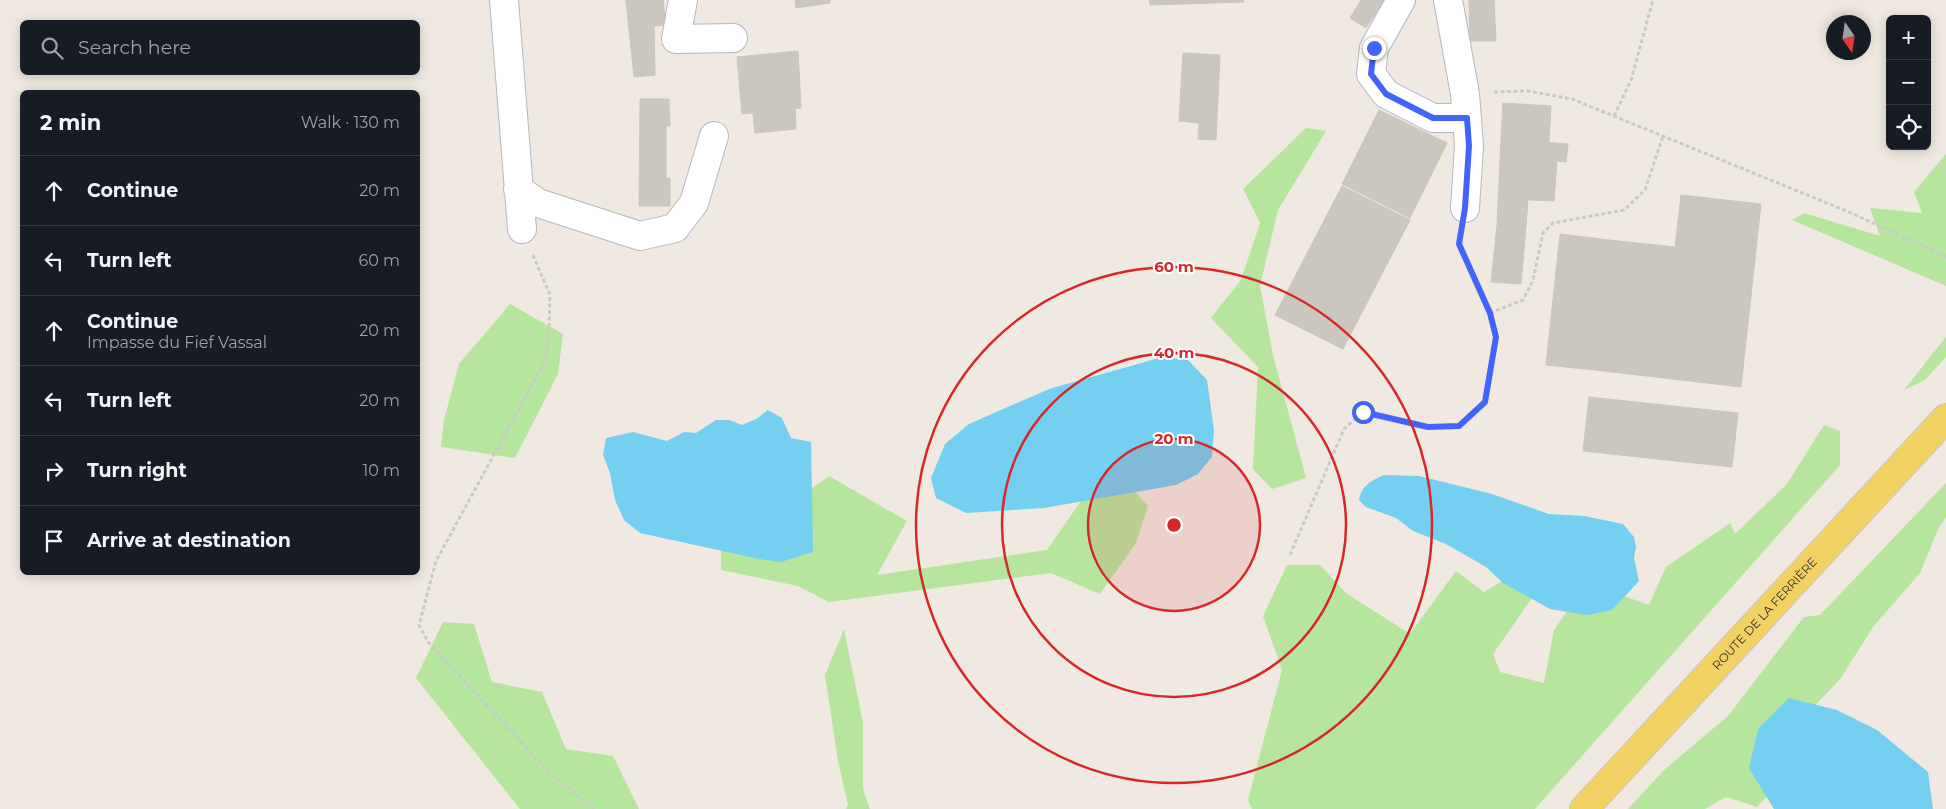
<!DOCTYPE html>
<meta charset="utf-8">
<style>
body{margin:0;font-family:Montserrat,sans-serif;background:#242831;color:#f1f3f6}
.controls{position:absolute;right:15px;top:15px;display:grid;overflow:hidden;border-radius:8px;box-shadow:0 2px 12px #0003}
.controls button{width:45px;height:45px;display:grid;place-items:center;padding:0;border:0;border-bottom:1px solid #363941;background:#171b24;color:#f1f3f6;font:25px sans-serif}
.compass{position:absolute;left:1826px;top:15px;width:45px;height:45px;border-radius:50%;background:#171b24;box-shadow:0 2px 12px #0003;rotate:167deg}
.stop{position:absolute;width:15px;height:15px;margin:-11px;border:4px solid #4264fb;border-radius:50%;background:#fff}
.stop.end{background:#4264fb;border-color:#fff;box-shadow:0 1px 5px #0008}
.list{margin:0;padding:0;list-style:none}
h2{display:flex;justify-content:space-between;align-items:center;height:65px;margin:0;padding:0 20px;font-size:21px}
h2 small{font-size:16px;font-weight:400;color:#9ea1a6}
.list li{display:grid;grid-template-columns:32px 1fr auto;gap:15px;align-items:center;box-sizing:border-box;height:70px;padding:0 20px;border-top:1px solid #363941}
.list b{display:block;font-size:19px;white-space:nowrap}
.list p{margin:0;font-size:16px;white-space:nowrap;color:#9ea1a6}
.list em{font-size:16px;font-style:normal;color:#9ea1a6}
.icon{flex:none;width:28px;height:28px;fill:none;stroke:currentColor;stroke-width:2;stroke-linecap:round;stroke-linejoin:round}
.map{position:relative;flex:none;width:1946px;height:809px;overflow:hidden}
.search{position:absolute;background:#171b24;box-shadow:0 2px 12px #0003;left:20px;top:20px;width:400px;height:55px;display:flex;align-items:center;gap:12px;box-sizing:border-box;padding:0 18px;border-radius:8px;color:#9ea1a6;font-size:19px}
.panel{position:absolute;background:#171b24;box-shadow:0 2px 12px #0003;left:20px;top:90px;width:400px;height:485px;border-radius:8px}
.map>svg:first-child{display:block}
.green{fill:#b6e59e}
.water{fill:#75cff0}
.building{fill:#cbc7bf;stroke:#cbc5ba}
.lines{fill:none;stroke-linecap:round;stroke-linejoin:round}
.minor-casing{stroke:#b4b7c1;stroke-width:30}
.major-casing{stroke:#c9c9c9;stroke-width:30}
.path{stroke:#c9c9c9;stroke-width:3;stroke-dasharray:4 2.5;stroke-linecap:butt}
.minor{stroke:#fff;stroke-width:28}
.major{stroke:#f2d163;stroke-width:28}
.route{stroke:#4264fb;stroke-width:6}
.ring{fill:none;stroke:#d62828;stroke-width:2.5}
.labels{text-anchor:middle;stroke-width:4;stroke-linejoin:round;paint-order:stroke}
.street-label{font-size:12px;fill:#2e2e2e;stroke:#fff}
.centre{fill:#d62828;stroke:#fff;stroke-width:2.5}
.ring-label{font-size:15px;text-anchor:middle;font-weight:bold;fill:#d62828;stroke:#fff;stroke-width:4;stroke-linejoin:round;paint-order:stroke}
</style>
<div class="map">
<svg width="1946" height="809" viewBox="0 0 1946 809">
<rect width="100%" height="100%" fill="#efe9e1"/>
<!-- green -->
<path class="green" d="M1306,128L1326,131L1278,210L1260,286L1273,355L1306,478L1272,489L1253,469L1258,367L1211,318L1241,280L1260,223L1243,189Z
M1946,154V286L1792,220L1804,213L1880,236L1870,208L1922,213L1914,192Z
M510,304L563,334L558,374L515,458L441,447L444,420L459,364Z
M1946,337V357L1925,380L1904,390Z
M1824,425L1840,431V465L1535,809H1252L1248,800L1282,670L1263,616L1287,565H1320L1346,593L1410,634L1456,571L1484,592L1530,565L1543,582L1493,654L1500,672L1544,683L1554,630L1572,604L1618,594L1649,605L1666,567L1730,523L1735,534L1787,484Z
M1108,462L1148,506L1136,543L1100,594L1051,573L829,602L798,586L721,570V538L794,501L829,476L907,521L877,575L1047,550Z
M1946,483V517L1939,527L1920,573L1873,627L1841,678L1763,761L1777,785L1757,807L1726,797L1705,809H1628L1664,770L1728,716L1804,617L1820,615Z
M443,622L474,624L492,682L542,692L566,749L613,756L639,809H520L416,678Z
M844,629L863,723V789L870,809H846L848,805L838,761L825,675Z"/>
<!-- water -->
<path class="water" d="M1159,358L1187,359L1207,380L1214,430L1212,457L1198,474L1176,485L1044,508L966,513L936,498L931,478L945,444L969,424L1049,389Z
M768,410L782,418L791,438L811,442L813,552L781,562L759,559L640,533L624,520L615,500L610,473L603,455L606,438L633,432L667,441L684,432L696,433L716,420H729L742,425L756,419Z
M1384,475L1419,476L1492,494L1549,514L1584,516L1623,524L1634,537L1636,547L1634,558L1639,581L1612,610L1587,615L1550,609L1503,583L1486,567L1446,544L1413,531L1396,518L1366,507L1359,500C1362,485 1371,481 1384,475Z
M1789,698L1837,710L1877,730L1928,772L1933,809H1774L1749,768L1758,729Z"/>
<!-- building -->
<path class="building" d="M626,0H663L666,25L654,26L655,75L634,77Z
M795,0H830V3L796,8Z
M1149,0H1244V2L1150,5Z
M1361,0H1384L1366,28L1350,18Z
M1469,0H1494L1496,41H1470Z
M798,51L801,108L742,114L737,57Z
M1183,53L1220,55L1216,140L1198,139L1199,123L1179,121Z
M640,99H669L670,126H666V178H670V206H639Z
M1503,103L1551,106L1549,142L1501,139Z
M795,109L796,129L755,133L753,113Z
M1379,110L1447,143L1410,218L1342,184Z
M1501,139L1534,141L1530,200L1528,199L1526,227L1497,225Z
M1534,141L1568,144L1566,162L1557,161L1554,201L1530,200Z
M1342,186L1410,220L1343,349L1275,315Z
M1681,195L1761,204L1741,387L1595,370L1609,240L1675,247Z
M1497,225L1526,227L1521,284L1491,282Z
M1560,234L1609,240L1595,370L1546,365Z
M1589,397L1738,413L1732,467L1583,451Z"/>
<g class="lines">
<defs>
<path id="minor" d="M504,0L522,229
M683,0L676,39L733,38
M1401,0L1374,48L1371,74L1386,94L1433,118H1467
M1448,0L1465,94L1469,146L1465,208
M518,189L538,203L640,236L675,228L694,203L714,136"/>
<g id="major">
<path id="s1" d="M1584,809L1946,418"/>
</g>
</defs>
<!-- minor casing -->
<use href="#minor" class="minor-casing"/>
<!-- major casing -->
<use href="#major" class="major-casing"/>
<!-- path -->
<path class="path" d="M1494,92L1528,91L1572,99L1849,212L1946,257
M1614,116L1631,80L1653,0
M533,255L550,295L549,330L545,361L436,561L419,625L428,642L551,774L594,809
M1490,313L1523,300L1533,280L1543,233L1553,223L1624,210L1645,190L1663,136
M1290,555L1344,429L1363,412L1428,427L1459,426L1485,402L1496,337L1490,313L1459,244L1461,235"/>
<!-- minor -->
<use href="#minor" class="minor"/>
<!-- major -->
<use href="#major" class="major"/>
</g>
<g class="lines">
<!-- route -->
<path class="route" d="M1363,412L1428,427L1459,426L1485,402L1496,337L1490,313L1459,244L1465,208L1469,146L1467,118H1433L1386,94L1371,74L1374,48"/>
</g>
<!-- distance rings -->
<circle cx="1174" cy="525" r="86" fill="#d62828" fill-opacity=".12"/>
<g class="ring">
<circle cx="1174" cy="525" r="86"/>
<circle cx="1174" cy="525" r="172"/>
<circle cx="1174" cy="525" r="258"/>
</g>
<g class="labels">
<!-- street labels -->
<g class="street-label">
<text dy="4" stroke="none"><textPath href="#s1" startOffset="266">ROUTE DE LA FERRIÈRE</textPath></text>
</g>
</g>
<circle cx="1174" cy="525" r="8" class="centre"/>
<g class="ring-label">
<text x="1174" y="272">60 m</text>
<text x="1174" y="358">40 m</text>
<text x="1174" y="444">20 m</text>
</g>
</svg>
<div class="controls">
<button>+</button>
<button>−</button>
<button><svg class="icon" aria-label="locate" viewBox="0 0 24 24"><circle cx="12" cy="12" r="6"/><path d="M12 2v4M12 18v4M2 12h4M18 12h4"/></svg></button>
</div>
<svg class="compass" viewBox="-18 -18 36 36"><path d="M0-13l5 13h-10z" fill="#e53935"/><path d="M0 13l5-13h-10z" fill="#9ea1a6"/></svg>
<div class="stop" style="left:1363px;top:412px"></div>
<div class="stop end" style="left:1374px;top:48px"></div>
<div class="search"><svg class="icon" aria-label="search" viewBox="0 0 24 24"><circle cx="10" cy="10" r="6"/><path d="M15 15l6 6"/></svg>Search here</div>
<section class="panel">
<h2>2 min<small>Walk · 130 m</small></h2>
<ul class="list">
<li><svg class="icon" aria-label="ahead" viewBox="0 0 24 24"><path d="M12 20V5M6 11l6-6 6 6"/></svg><div><b>Continue</b></div><em>20 m</em></li>
<li><svg class="icon" aria-label="left" viewBox="0 0 24 24"><path d="M17 20v-9H6M10 6l-5 5 5 5"/></svg><div><b>Turn left</b></div><em>60 m</em></li>
<li><svg class="icon" aria-label="ahead" viewBox="0 0 24 24"><path d="M12 20V5M6 11l6-6 6 6"/></svg><div><b>Continue</b><p>Impasse du Fief Vassal</p></div><em>20 m</em></li>
<li><svg class="icon" aria-label="left" viewBox="0 0 24 24"><path d="M17 20v-9H6M10 6l-5 5 5 5"/></svg><div><b>Turn left</b></div><em>20 m</em></li>
<li><svg class="icon" aria-label="right" viewBox="0 0 24 24"><path d="M7 20v-9h11M14 6l5 5-5 5"/></svg><div><b>Turn right</b></div><em>10 m</em></li>
<li><svg class="icon" aria-label="arrive" viewBox="0 0 24 24"><path d="M6 21V4h12l-3 4 3 4H6"/></svg><div><b>Arrive at destination</b></div></li>
</ul>
</section>
</div>
